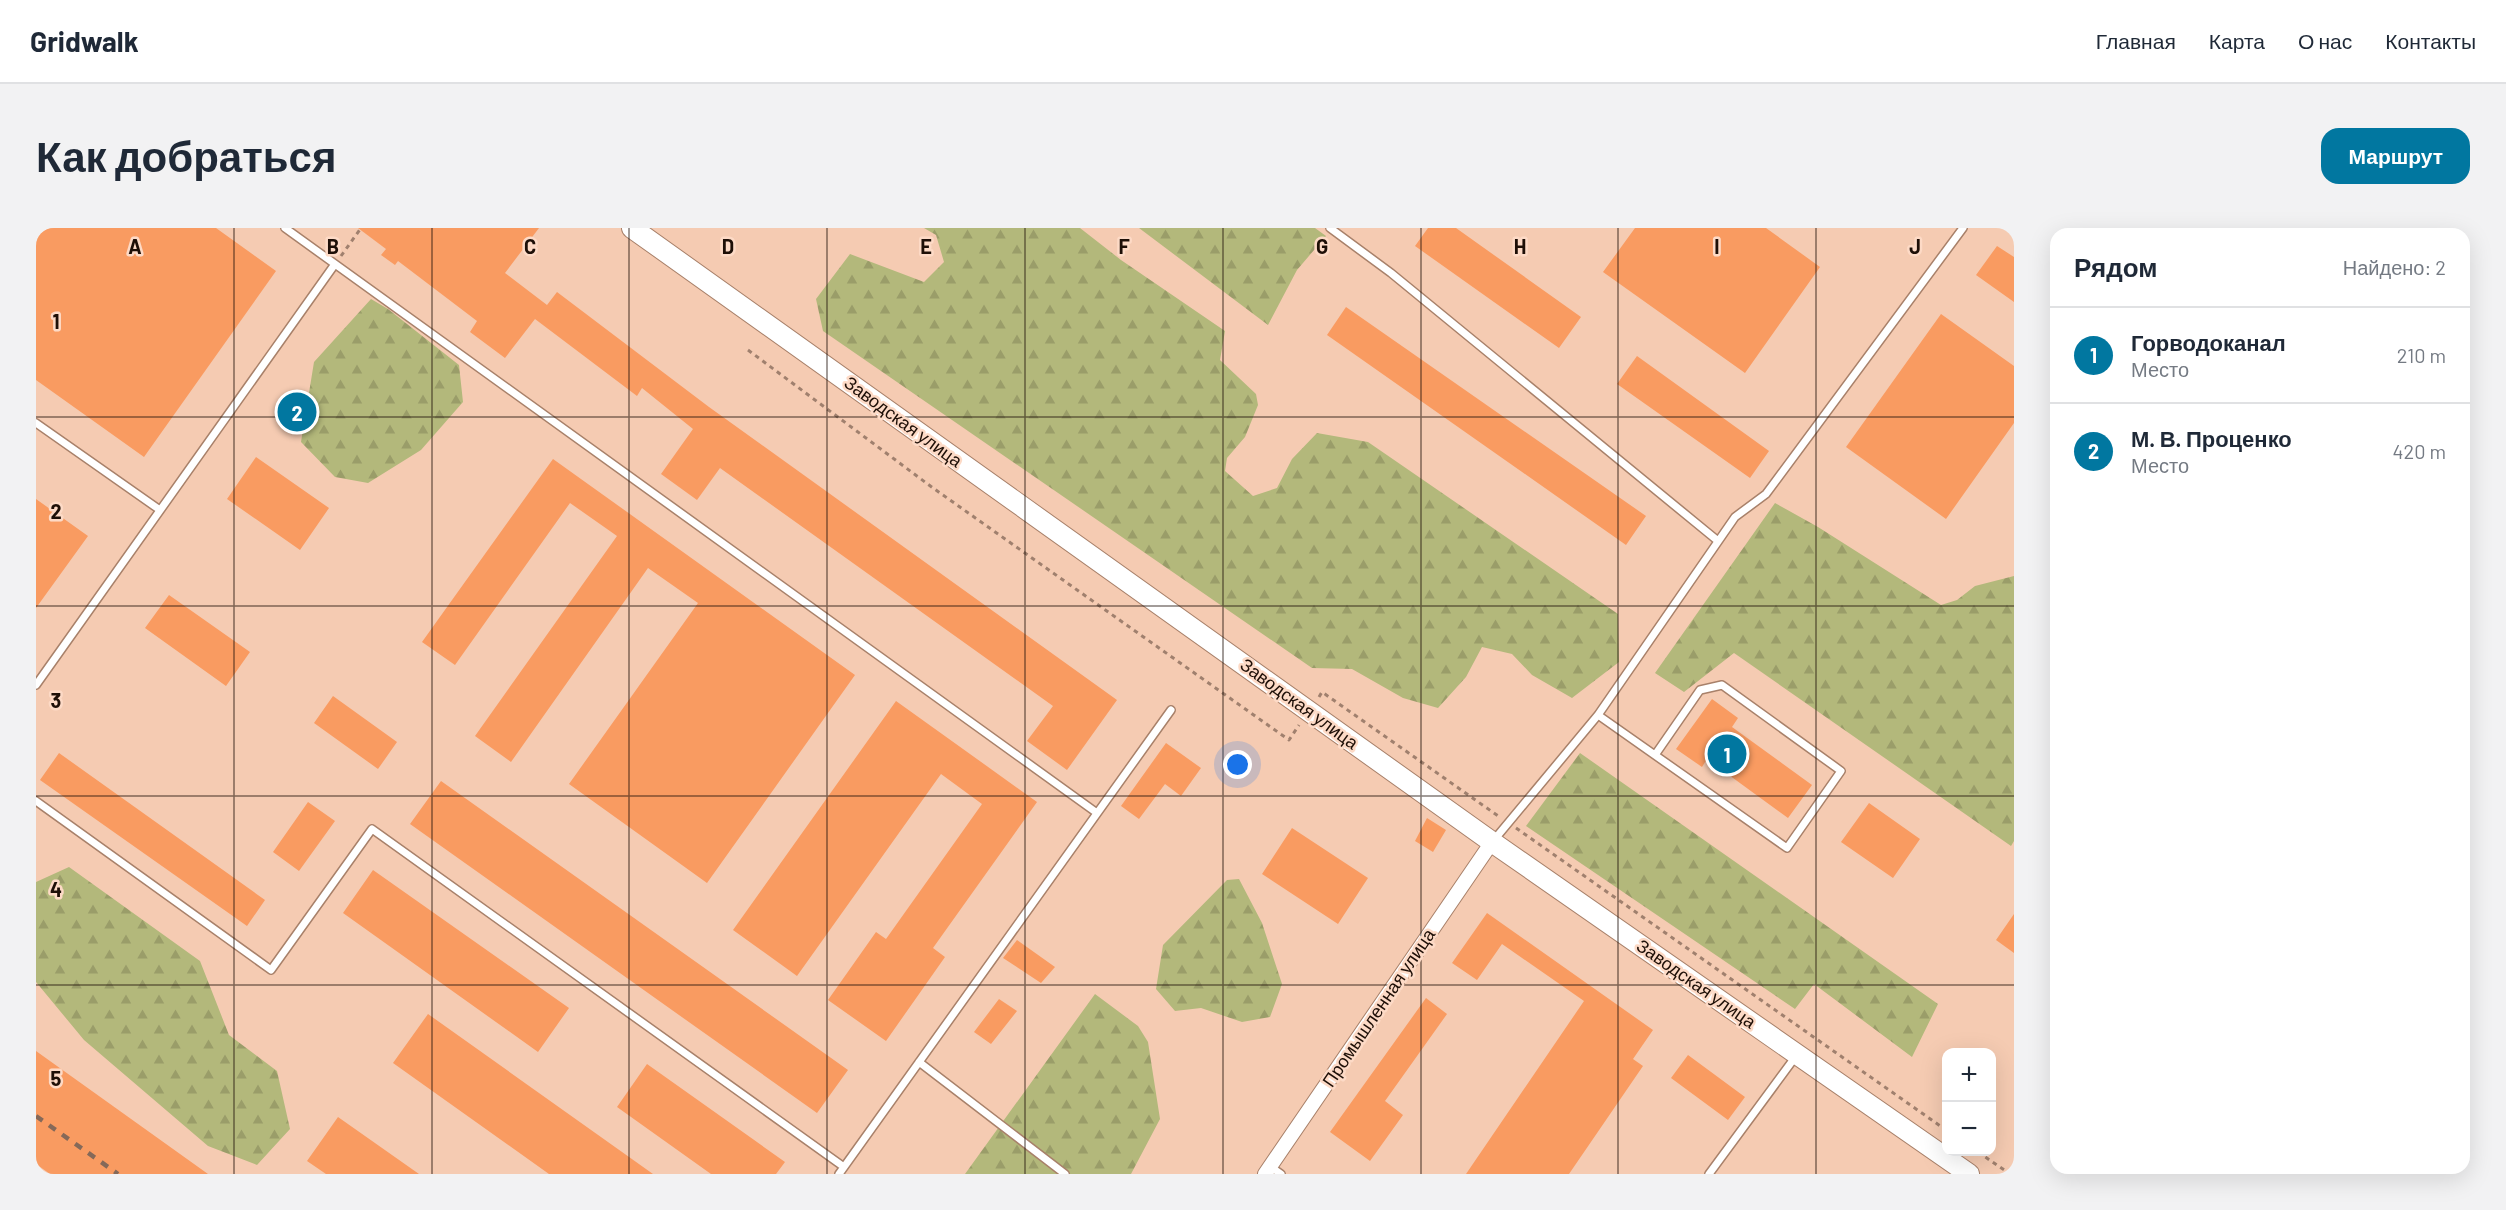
<!DOCTYPE html>
<html lang="ru">
<meta charset="utf-8">
<style>
body{margin:0;font-family:Barlow,sans-serif;background:#f2f2f3;color:#1f2937}
.controls{position:absolute;right:18px;bottom:18px;display:grid;overflow:hidden;border-radius:12px;box-shadow:0 6px 24px #0002}
.controls button{width:54px;height:54px;display:grid;place-items:center;padding:0;border:0;border-bottom:2px solid #e0e1e3;background:#fff;color:#1f2937;font:30px sans-serif}
.you{position:absolute;left:1202px;top:537px;width:21px;height:21px;margin:-15px;border:4px solid #fff;border-radius:50%;background:#1a73e8;box-shadow:0 0 0 9px #1a73e833}
.badge{display:grid;place-items:center;width:39px;height:39px;border-radius:50%;background:#0177a0;color:#fff;font-size:20px;font-weight:700}
.pin{position:absolute;translate:-50% -50%;border:3px solid #fff;box-shadow:0 2px 6px #0006}
.list{margin:0;padding:0;list-style:none}
h2{display:flex;justify-content:space-between;align-items:center;height:78px;margin:0;padding:0 24px;font-size:26px}
h2 small{font-size:20px;font-weight:400;color:#747a83}
.list li{display:grid;grid-template-columns:39px 1fr auto;gap:18px;align-items:center;box-sizing:border-box;height:96px;padding:0 24px;border-top:2px solid #e0e1e3}
.list b{display:block;font-size:22px;white-space:nowrap}
.list p{margin:0;font-size:20px;white-space:nowrap;color:#747a83}
.list em{font-size:20px;font-style:normal;color:#747a83}
.map{position:relative;flex:none;width:1978px;height:946px;overflow:hidden;border-radius:18px}
header{display:flex;align-items:center;gap:36px;box-sizing:border-box;height:84px;padding:0 30px;background:#fff;border-bottom:2px solid #e0e1e3}
header strong{font-size:28px}
nav{display:flex;gap:33px;margin-inline-start:auto;font-size:21px}
.intro{display:flex;align-items:center;justify-content:space-between;box-sizing:border-box;height:144px;padding:0 36px}
h1{margin:0;font-size:42px}
.button{padding:15px 27px;border-radius:18px;background:#0177a0;color:#fff;font-size:21px;font-weight:700}
main{display:flex;gap:36px;padding:0 36px}
aside{flex:1;background:#fff;border-radius:18px;box-shadow:0 6px 24px #0002}
.map>svg:first-child{display:block}
.forest{fill:url(#forest-firs)}
.building{fill:#f99b61}
.lines{fill:none;stroke-linecap:round;stroke-linejoin:round}
.service-casing{stroke:#a8816a;stroke-width:10}
.minor-casing{stroke:#a8816a;stroke-width:16}
.secondary-casing{stroke:#a8816a;stroke-width:22}
.path{stroke:#a0806e;stroke-width:3;stroke-dasharray:4.5 4.5;stroke-linecap:butt}
.service{stroke:#fff;stroke-width:7}
.minor{stroke:#fff;stroke-width:14}
.secondary{stroke:#fff;stroke-width:20}
.rail{stroke:#856959;stroke-width:4.5;stroke-dasharray:8 8;stroke-linecap:butt}
.grid{fill:none;stroke:#1e0f07;stroke-width:1.5;stroke-opacity:0.55}
.labels{text-anchor:middle;stroke-width:5;stroke-linejoin:round;paint-order:stroke}
.street-label{font-size:18px;fill:#1e0f07;stroke:#fddac6}
.grid-label{font-size:20px;text-anchor:middle;font-weight:bold;fill:#1e0f07;stroke:#fddac6;stroke-width:5;stroke-linejoin:round;paint-order:stroke}
</style>
<header>
<strong>Gridwalk</strong>
<nav><a>Главная</a><a>Карта</a><a>О нас</a><a>Контакты</a></nav>
</header>
<div class="intro"><h1>Как добраться</h1><a class="button">Маршрут</a></div>
<main>
<div class="map">
<svg width="1978" height="946" viewBox="0 0 1978 946">
<defs>
<pattern id="forest-firs" width="22" height="20" patternUnits="userSpaceOnUse" patternTransform="scale(1.5)"><rect width="22" height="20" fill="#b3b87b"/><path d="M5 1l3.5 6h-7zM16 11l3.5 6h-7z" fill="#9a9d69"/></pattern>
</defs>
<rect width="100%" height="100%" fill="#f5cbb2"/>
<!-- forest -->
<path class="forest" d="M888,0H1044L1085,32L1189,103L1184,132L1220,166L1222,177L1209,209L1191,230L1189,243L1217,268L1241,260L1256,231L1281,205L1332,214L1582,386L1583,434L1536,470L1496,447L1476,426L1446,419L1430,449L1402,480L1367,470L1316,441L1276,440L787,103L780,71L814,26L888,54L908,34L900,7Z
M1103,0H1279L1290,8L1261,42L1232,97Z
M335,71L352,81L423,137L427,174L385,222L332,255L299,249L265,214L278,134Z
M1739,275L1782,299L1905,377L1921,372L1939,358L1978,348V613L1975,618L1698,425L1648,464L1619,445Z
M1544,525L1902,776L1876,829L1778,756L1759,781L1490,598Z
M33,639L164,733L193,807L241,843L254,901L221,937L172,918L48,812L0,754V654Z
M1203,651L1226,695L1246,756L1234,789L1206,794L1165,780L1139,783L1120,761L1127,717L1191,652Z
M1059,766L1102,798L1112,814L1124,891L1095,946H929Z"/>
<!-- building -->
<path class="building" d="M0,0H180L240,43L108,229L0,152Z
M322,0H503L469,45L511,77L521,64L673,179L1081,472L1031,542L991,513L1017,478L684,240L661,272L625,246L657,201L606,160L601,168L499,91L469,130L434,104L441,93L362,33L359,37L345,27L350,21Z
M1392,0H1420L1545,89L1523,120L1379,18Z
M1599,0H1730L1784,39L1709,145L1567,44Z
M1961,18L1978,29V74L1940,47Z
M1310,79L1610,288L1590,317L1291,107Z
M1905,86L1978,138V195L1910,291L1810,219Z
M1601,128L1733,223L1714,250L1581,156Z
M220,229L293,280L264,322L191,271Z
M517,231L819,447L671,655L533,556L662,375L612,340L475,534L439,508L581,308L534,275L419,437L386,414Z
M0,271L52,308L0,380Z
M133,367L214,424L190,458L109,400Z
M297,468L361,514L342,541L278,495Z
M1676,471L1702,490L1696,499L1776,557L1752,590L1671,531L1666,539L1640,521Z
M860,473L1001,574L897,720L909,729L850,813L792,772L840,704L850,711L946,576L905,546L761,748L697,702Z
M1130,515L1165,540L1145,568L1129,556L1103,591L1085,578Z
M23,525L229,672L211,698L4,552Z
M405,553L812,842L781,885L374,596Z
M272,574L299,593L263,643L237,624Z
M1833,575L1884,611L1857,650L1805,614Z
M1391,590L1410,602L1397,624L1379,613Z
M1256,600L1332,650L1302,696L1226,646Z
M337,642L533,780L502,824L307,685Z
M1451,685L1617,802L1597,831L1607,838L1533,946H1430L1548,773L1466,716L1441,752L1416,735Z
M1978,686V725L1960,712Z
M981,712L1019,739L1005,755L967,730Z
M1390,770L1411,786L1349,873L1367,887L1334,933L1294,904Z
M963,771L981,783L955,816L938,804Z
M392,786L617,946H513L357,835Z
M0,823L172,946H14L0,936Z
M1652,827L1709,869L1692,892L1635,850Z
M611,836L749,934L740,946H675L581,879Z
M302,889L383,946H290L271,933Z"/>
<g class="lines">
<defs>
<path id="service" d="M249,0L1061,585
M1294,0L1355,45L1682,313
M0,195L124,282
M0,457L299,36
M1562,487L1751,620L1805,543L1686,457L1664,462L1619,527
M0,573L235,742L336,601L808,939
M1458,612L1562,487L1699,289L1730,266L1927,0
M883,834L1029,946
M1235,939L1245,946
M803,946L1135,482
M1673,946L1760,828"/>
<path id="minor" d="M1229,946L1456,614"/>
<path id="secondary" d="M596,0L1456,614L1933,946"/>
</defs>
<!-- service casing -->
<use href="#service" class="service-casing"/>
<!-- minor casing -->
<use href="#minor" class="minor-casing"/>
<!-- secondary casing -->
<use href="#secondary" class="secondary-casing"/>
<!-- path -->
<path class="path" d="M305,28L325,0
M712,122L897,260L1253,512L1263,497
M1283,469L1286,464L1465,590
M1480,600L1910,902
M1942,924L1974,946"/>
<!-- service -->
<use href="#service" class="service"/>
<!-- minor -->
<use href="#minor" class="minor"/>
<!-- secondary -->
<use href="#secondary" class="secondary"/>
<!-- rail -->
<path class="rail" d="M0,888L82,946"/>
</g>
<!-- grid -->
<path class="grid" d="M198,0V946M396,0V946M593,0V946M791,0V946M989,0V946M1187,0V946M1385,0V946M1582,0V946M1780,0V946M0,189H1978M0,378H1978M0,568H1978M0,757H1978"/>
<g class="labels">
<!-- street labels -->
<g class="street-label">
<text transform="translate(867 194) rotate(36)" y="6">Заводская улица</text>
<text transform="translate(1263 476) rotate(36)" y="6">Заводская улица</text>
<text transform="translate(1660 756) rotate(35)" y="6">Заводская улица</text>
<text transform="translate(1343 780) rotate(-56)" y="6">Промышленная улица</text>
</g>
</g>
<g class="grid-label">
<text x="99" y="26">A</text>
<text x="297" y="26">B</text>
<text x="494" y="26">C</text>
<text x="692" y="26">D</text>
<text x="890" y="26">E</text>
<text x="1088" y="26">F</text>
<text x="1286" y="26">G</text>
<text x="1484" y="26">H</text>
<text x="1681" y="26">I</text>
<text x="1879" y="26">J</text>
<text x="20" y="101">1</text>
<text x="20" y="291">2</text>
<text x="20" y="480">3</text>
<text x="20" y="669">4</text>
<text x="20" y="858">5</text>
</g>
</svg>
<div class="controls">
<button>+</button>
<button>−</button>
</div>
<div class="you"></div>
<div class="pin badge" style="left:1691px;top:526px">1</div>
<div class="pin badge" style="left:261px;top:184px">2</div>
</div>
<aside>
<h2>Рядом<small>Найдено: 2</small></h2>
<ul class="list">
<li><span class="badge">1</span><div><b>Горводоканал</b><p>Место</p></div><em>210 m</em></li>
<li><span class="badge">2</span><div><b>М. В. Проценко</b><p>Место</p></div><em>420 m</em></li>
</ul>
</aside>
</main>
